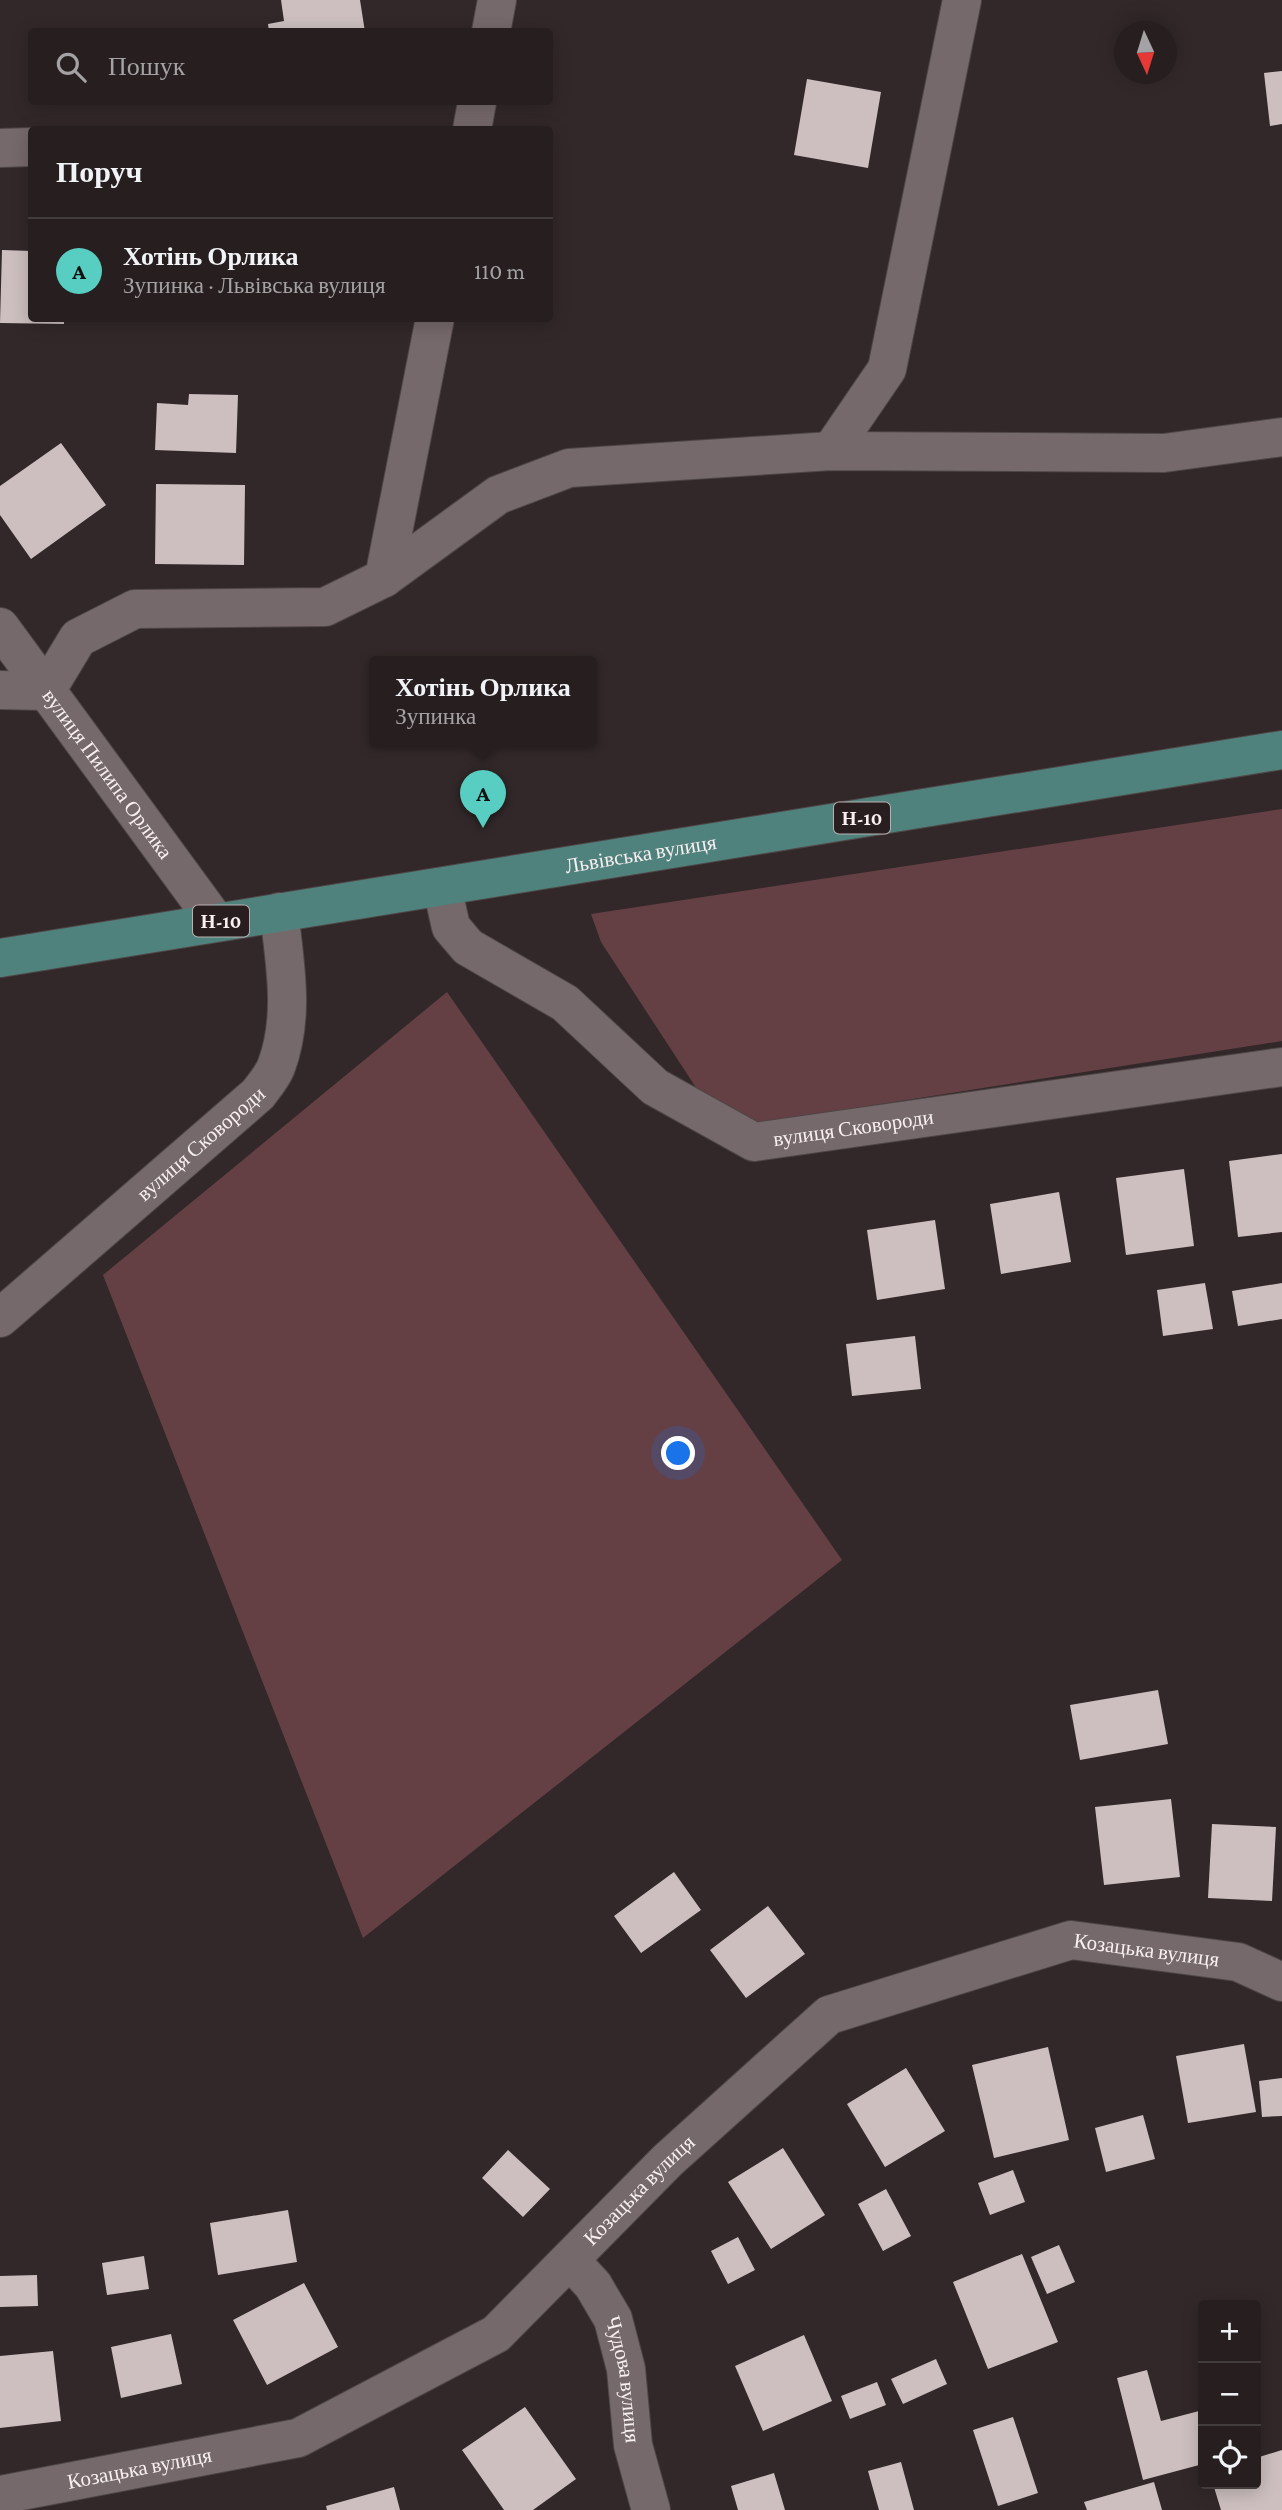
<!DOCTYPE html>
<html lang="uk">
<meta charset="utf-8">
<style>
body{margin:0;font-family:"Crimson Pro",serif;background:#322b2c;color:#f1f3f6}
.controls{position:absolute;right:21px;bottom:21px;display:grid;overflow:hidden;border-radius:7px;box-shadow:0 4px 18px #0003}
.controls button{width:63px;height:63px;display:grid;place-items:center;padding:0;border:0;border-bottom:2px solid #423c3d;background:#261e1f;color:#f1f3f6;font:35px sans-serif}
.compass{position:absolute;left:1114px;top:21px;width:63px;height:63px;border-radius:50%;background:#261e1f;box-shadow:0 4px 18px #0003;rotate:176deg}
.you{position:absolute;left:679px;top:1454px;width:24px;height:24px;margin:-18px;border:5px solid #fff;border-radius:50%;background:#1a73e8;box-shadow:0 0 0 10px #1a73e833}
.badge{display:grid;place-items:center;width:46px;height:46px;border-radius:50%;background:#57cec1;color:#111;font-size:23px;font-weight:700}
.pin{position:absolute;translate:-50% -58px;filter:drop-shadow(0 2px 4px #0008)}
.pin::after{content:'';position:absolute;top:37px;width:24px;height:21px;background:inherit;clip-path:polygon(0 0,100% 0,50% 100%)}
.popup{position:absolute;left:369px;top:656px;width:228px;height:91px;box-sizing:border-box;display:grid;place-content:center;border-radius:7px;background:#261e1f;filter:drop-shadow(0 2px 5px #0005);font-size:23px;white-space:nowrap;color:#a4a2a4}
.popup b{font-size:26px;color:#f1f3f6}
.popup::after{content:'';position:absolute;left:50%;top:100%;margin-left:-14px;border:14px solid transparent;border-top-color:#261e1f}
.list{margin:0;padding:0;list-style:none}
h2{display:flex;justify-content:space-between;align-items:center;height:91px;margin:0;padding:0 28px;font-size:30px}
h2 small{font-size:23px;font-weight:400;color:#a4a2a4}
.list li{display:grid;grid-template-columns:46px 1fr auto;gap:21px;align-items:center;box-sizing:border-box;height:105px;padding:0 28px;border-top:2px solid #423c3d}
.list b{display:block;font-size:26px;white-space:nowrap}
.list p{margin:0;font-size:23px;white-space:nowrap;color:#a4a2a4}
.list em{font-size:23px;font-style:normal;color:#a4a2a4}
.icon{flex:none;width:38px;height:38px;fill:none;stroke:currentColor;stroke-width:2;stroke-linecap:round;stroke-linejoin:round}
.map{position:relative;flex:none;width:1282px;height:2510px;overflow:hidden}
.search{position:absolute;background:#261e1f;box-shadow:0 4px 18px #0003;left:28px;top:28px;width:525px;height:77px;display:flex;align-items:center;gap:18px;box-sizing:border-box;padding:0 24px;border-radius:7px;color:#a4a2a4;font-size:26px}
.panel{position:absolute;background:#261e1f;box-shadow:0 4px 18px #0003;left:28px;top:126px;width:525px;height:196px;border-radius:7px}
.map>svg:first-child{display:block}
.green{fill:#644045}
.building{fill:#cdbfc0}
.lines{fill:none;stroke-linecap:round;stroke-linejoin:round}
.street-casing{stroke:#4f4647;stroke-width:40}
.primary-casing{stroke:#4f4647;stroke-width:40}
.street{stroke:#76696b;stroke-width:38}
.primary{stroke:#50827d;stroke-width:38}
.labels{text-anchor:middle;stroke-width:7;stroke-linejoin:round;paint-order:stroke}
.shield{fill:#281e1f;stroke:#b9b0b1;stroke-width:2}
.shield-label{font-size:19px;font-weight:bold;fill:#f7eff0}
.street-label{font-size:21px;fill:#f7eff0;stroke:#281e1f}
</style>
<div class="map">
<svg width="1282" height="2510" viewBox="0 0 1282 2510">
<rect width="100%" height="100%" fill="#322829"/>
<!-- green -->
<path class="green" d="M1282,809V1041L723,1129L601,942L591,914Z
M447,992L842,1560L363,1938L103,1275Z"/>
<!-- building -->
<path class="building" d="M281,0H360L365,32H269L268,24L284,21Z
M1282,71V124L1270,126L1264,73Z
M807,79L881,92L868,168L794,155Z
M2,250L32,251V318H64V324L0,323Z
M189,394L238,395L236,453L155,450L157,403L188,405Z
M61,443L106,505L31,559L0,515V486Z
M156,484L245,485L244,565L155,564Z
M1282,1154V1232L1238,1237L1229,1161Z
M1184,1169L1194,1246L1126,1255L1116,1178Z
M1059,1192L1071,1262L1001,1274L990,1204Z
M935,1220L945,1289L877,1300L867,1230Z
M1205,1283L1213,1329L1163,1336L1157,1290Z
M1282,1283V1319L1238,1326L1232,1291Z
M915,1336L921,1389L852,1396L846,1344Z
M1158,1690L1168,1744L1080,1760L1070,1705Z
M1171,1799L1180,1877L1104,1885L1095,1807Z
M1212,1824L1276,1827L1272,1901L1208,1898Z
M674,1872L701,1910L641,1953L614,1916Z
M768,1906L805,1954L746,1998L710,1950Z
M1244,2044L1256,2112L1188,2123L1176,2056Z
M1048,2047L1069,2140L994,2158L972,2065Z
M906,2068L945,2131L885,2167L847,2104Z
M1282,2078V2116L1262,2117L1259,2081Z
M1143,2115L1155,2159L1106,2172L1095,2128Z
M783,2148L825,2215L771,2249L728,2182Z
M508,2150L550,2189L523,2217L482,2178Z
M1013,2170L1025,2202L990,2215L978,2183Z
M886,2189L911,2236L883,2251L858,2204Z
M288,2210L297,2262L218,2275L210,2223Z
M738,2237L755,2270L728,2284L711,2251Z
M1059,2245L1075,2282L1047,2294L1031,2257Z
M1022,2254L1058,2342L988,2369L953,2282Z
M144,2256L149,2289L107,2295L102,2263Z
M37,2275L38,2306L0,2307V2276Z
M304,2283L338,2347L267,2385L233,2320Z
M171,2334L182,2384L121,2398L111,2347Z
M804,2335L832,2401L763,2431L735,2366Z
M53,2351L61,2421L0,2428V2356Z
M936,2359L947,2384L903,2404L891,2379Z
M1147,2370L1161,2421L1199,2411L1203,2427V2464L1143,2480L1117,2378Z
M877,2382L886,2405L850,2419L841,2396Z
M525,2407L576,2479L533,2510H504L462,2450Z
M1013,2417L1038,2493L998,2506L973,2430Z
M1282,2450V2510H1221L1213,2484H1256V2458Z
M901,2462L914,2510H879L868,2471Z
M774,2473L785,2510H738L731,2486Z
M1154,2482L1162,2510H1087L1084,2502Z
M394,2487L400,2510H327L326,2506Z"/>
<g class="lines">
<defs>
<g id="street">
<path d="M491,32L497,0"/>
<path d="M472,130L477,102"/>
<path d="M0,148L32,147"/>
<path d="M831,451L887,369L962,0"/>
<path d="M384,578L498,495L569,468L831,451L1164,453L1282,437"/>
<path id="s1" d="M0,627L216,922"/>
<path d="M0,690L46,691L78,638L135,609L325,607L384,578L435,318"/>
<path id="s2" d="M442,887L451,927L468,947L565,1003L655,1087L754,1142L1282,1067"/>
<path id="s3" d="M0,1318L258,1094C264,1086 272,1077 276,1067C295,1017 285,964 279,912"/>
<path id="s4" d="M570,2260L593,2285L613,2319L626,2369L633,2445L651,2510"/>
<path id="s5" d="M0,2495L298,2438L496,2334L668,2160L829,2015L1071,1940L1238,1962L1282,1982"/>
</g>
<g id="primary">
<path id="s6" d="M0,958L1282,750"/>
</g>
</defs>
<!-- street casing -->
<use href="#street" class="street-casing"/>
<!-- primary casing -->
<use href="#primary" class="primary-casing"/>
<!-- street -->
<use href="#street" class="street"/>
<!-- primary -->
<use href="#primary" class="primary"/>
</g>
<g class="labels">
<!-- shield labels -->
<g class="shield">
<rect x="834" y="802.5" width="56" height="31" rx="5"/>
<rect x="193" y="905.5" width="56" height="31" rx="5"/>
</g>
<g class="shield-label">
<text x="862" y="825">Н-10</text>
<text x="221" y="928">Н-10</text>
</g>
<!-- street labels -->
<g class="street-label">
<text dy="7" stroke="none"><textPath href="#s1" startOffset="182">вулиця Пилипа Орлика</textPath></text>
<text dy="7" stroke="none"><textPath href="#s6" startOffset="649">Львівська вулиця</textPath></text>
<text dy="7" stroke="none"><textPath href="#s2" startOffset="516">вулиця Сковороди</textPath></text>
<text dy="7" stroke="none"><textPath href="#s3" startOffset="266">вулиця Сковороди</textPath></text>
<text dy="7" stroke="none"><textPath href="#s5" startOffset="1318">Козацька вулиця</textPath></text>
<text dy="7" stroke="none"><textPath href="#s5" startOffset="730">Козацька вулиця</textPath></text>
<text dy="7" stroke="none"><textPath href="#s4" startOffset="135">Чудова вулиця</textPath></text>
<text dy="7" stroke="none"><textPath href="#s5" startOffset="142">Козацька вулиця</textPath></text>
</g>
</g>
</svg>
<div class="controls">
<button>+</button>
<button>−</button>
<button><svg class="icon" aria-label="locate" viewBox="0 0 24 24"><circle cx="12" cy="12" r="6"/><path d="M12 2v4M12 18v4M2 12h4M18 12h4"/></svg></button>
</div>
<svg class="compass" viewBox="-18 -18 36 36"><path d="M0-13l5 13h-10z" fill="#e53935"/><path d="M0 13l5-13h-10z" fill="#a4a2a4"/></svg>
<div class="you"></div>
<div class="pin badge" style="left:483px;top:828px">A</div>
<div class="popup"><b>Хотінь Орлика</b>Зупинка</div>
<div class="search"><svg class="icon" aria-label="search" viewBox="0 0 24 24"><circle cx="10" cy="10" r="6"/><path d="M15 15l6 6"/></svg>Пошук</div>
<section class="panel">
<h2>Поруч<small></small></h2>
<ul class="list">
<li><span class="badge">A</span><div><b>Хотінь Орлика</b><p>Зупинка · Львівська вулиця</p></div><em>110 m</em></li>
</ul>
</section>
</div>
